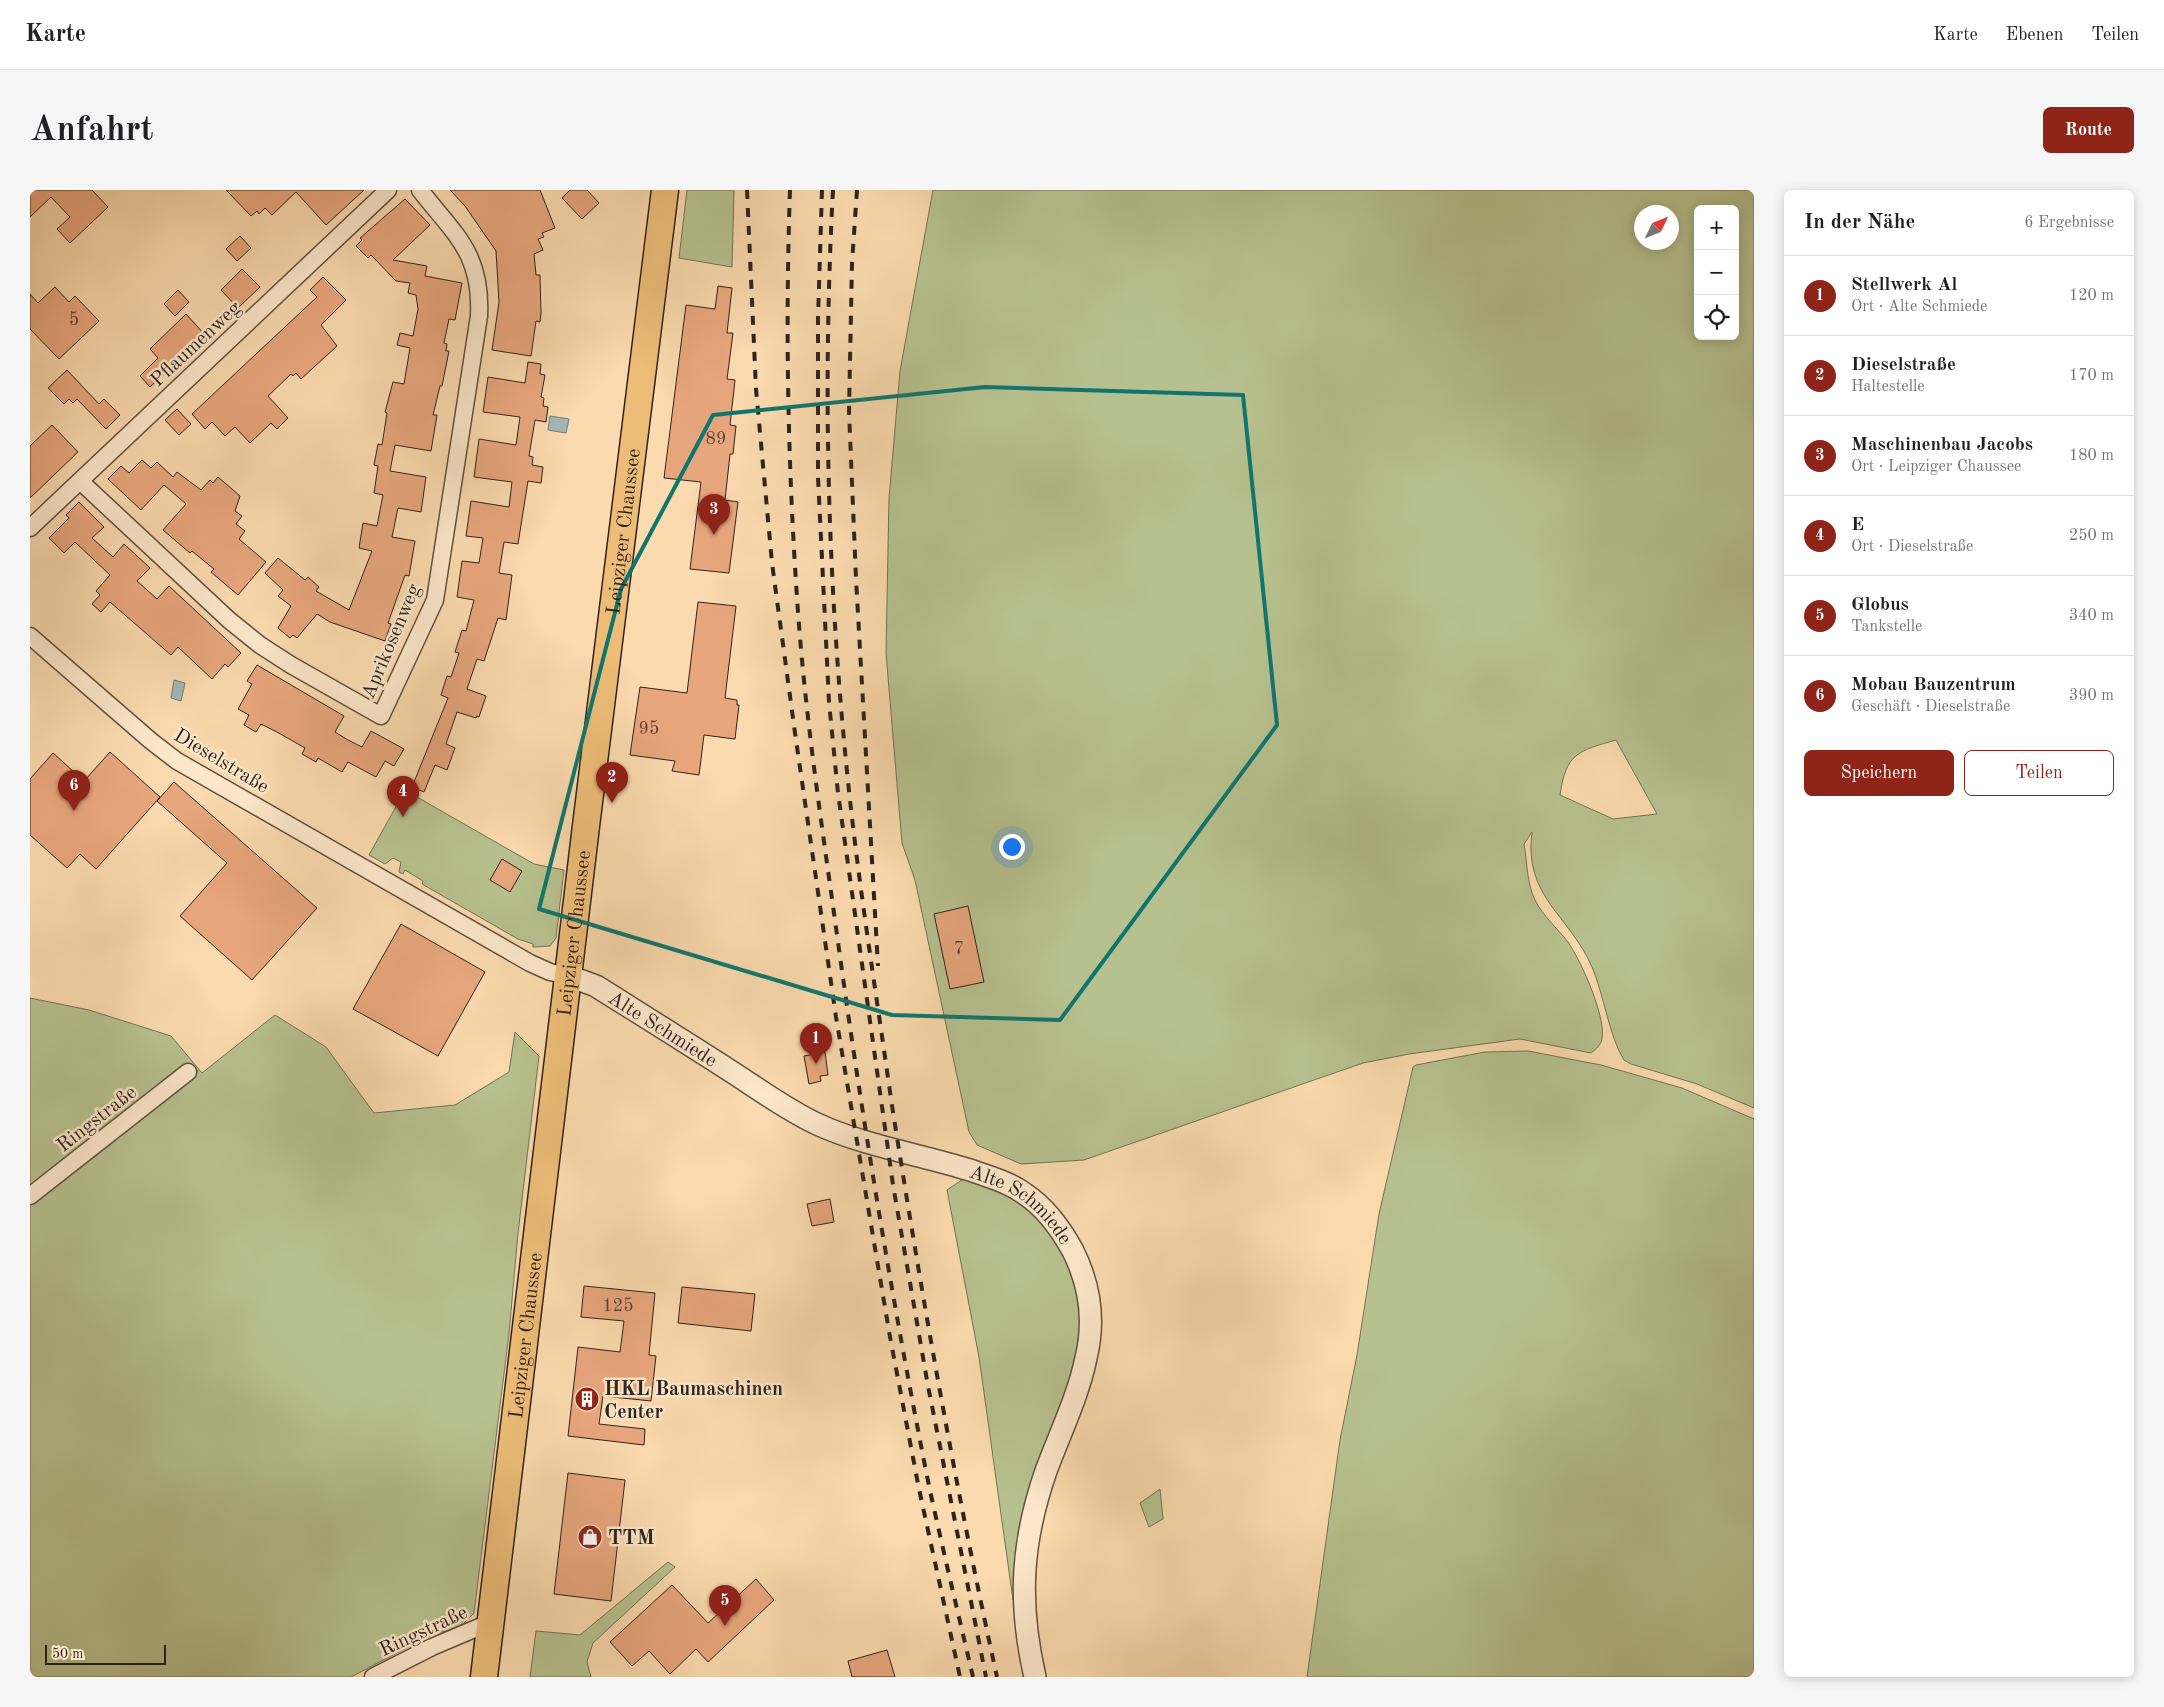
<!DOCTYPE html>
<html lang="de">
<meta charset="utf-8">
<style>
body{margin:0;font-family:"Old Standard TT",serif;background:#f6f6f6;color:#202124}
.controls{position:absolute;right:15px;top:15px;display:grid;overflow:hidden;border-radius:8px;box-shadow:0 2px 12px #0003}
.controls button{width:45px;height:45px;display:grid;place-items:center;padding:0;border:0;border-bottom:1px solid #e0e0e0;background:#fff;color:#202124;font:25px sans-serif}
.compass{position:absolute;left:1604px;top:15px;width:45px;height:45px;border-radius:50%;background:#fff;box-shadow:0 2px 12px #0003;rotate:47deg}
.scale{position:absolute;left:15px;bottom:12px;width:121px;box-sizing:border-box;padding-left:5px;border:2px solid #2f221d;border-top:0;font-size:14px;line-height:18px;white-space:nowrap;color:#2f221d;-webkit-text-stroke:4px #fce7ca;paint-order:stroke}
.you{position:absolute;left:981px;top:656px;width:18px;height:18px;margin:-12px;border:4px solid #fff;border-radius:50%;background:#1a73e8;box-shadow:0 0 0 8px #1a73e833}
.badge{display:grid;place-items:center;width:32px;height:32px;border-radius:50%;background:#8f2418;color:#fff;font-size:16px;font-weight:700}
.pin{position:absolute;translate:-50% -41px;filter:drop-shadow(0 1px 2px #0008)}
.pin::after{content:'';position:absolute;top:26px;width:18px;height:15px;background:inherit;clip-path:polygon(0 0,100% 0,50% 100%)}
.list{margin:0;padding:0;list-style:none}
h2{display:flex;justify-content:space-between;align-items:center;height:65px;margin:0;padding:0 20px;font-size:21px}
h2 small{font-size:16px;font-weight:400;color:#757577}
.list li{display:grid;grid-template-columns:32px 1fr auto;gap:15px;align-items:center;box-sizing:border-box;height:80px;padding:0 20px;border-top:1px solid #e0e0e0}
.list b{display:block;font-size:19px;white-space:nowrap}
.list p{margin:0;font-size:16px;white-space:nowrap;color:#757577}
.list em{font-size:16px;font-style:normal;color:#757577}
.actions{display:flex;gap:10px;padding:15px 20px}
.actions a{flex:1;padding:11px 0;border:1px solid #8f2418;border-radius:8px;text-align:center;font-size:18px;color:#8f2418}
.actions .main{background:#8f2418;color:#fff}
.icon{flex:none;width:28px;height:28px;fill:none;stroke:currentColor;stroke-width:2;stroke-linecap:round;stroke-linejoin:round}
.map{position:relative;flex:none;width:1724px;height:1487px;overflow:hidden;border-radius:8px}
header{display:flex;align-items:center;gap:30px;box-sizing:border-box;height:70px;padding:0 25px;background:#fff;border-bottom:1px solid #e0e0e0}
header strong{font-size:24px}
nav{display:flex;gap:28px;margin-inline-start:auto;font-size:18px}
.intro{display:flex;align-items:center;justify-content:space-between;box-sizing:border-box;height:120px;padding:0 30px}
h1{margin:0;font-size:35px}
.button{padding:12px 22px;border-radius:8px;background:#8f2418;color:#fff;font-size:18px;font-weight:700}
main{display:flex;gap:30px;padding:0 30px}
aside{flex:1;background:#fff;border-radius:8px;box-shadow:0 2px 12px #0003}
.map>svg:first-child{display:block}
.green{fill:#b7c18f;stroke:#737256;fill-rule:evenodd}
.water{fill:#a3b8b6;stroke:#757c79}
.building{fill:#e8a67d;stroke:#2f221d}
.lines{fill:none;stroke-linecap:round;stroke-linejoin:round}
.minor-casing{stroke:#625041;stroke-width:19}
.tertiary-casing{stroke:#625041;stroke-width:24}
.primary-casing{stroke:#2f221d;stroke-width:29}
.minor{stroke:#fce7ca;stroke-width:16}
.tertiary{stroke:#fce7ca;stroke-width:21}
.primary{stroke:#edbd77;stroke-width:26}
.rail{stroke:#2f221d;stroke-width:4;stroke-dasharray:9 9;stroke-linecap:butt}
.marked{fill:none;stroke:#0f766e;stroke-width:4;stroke-linejoin:round}
.labels{text-anchor:middle;stroke-width:5;stroke-linejoin:round;paint-order:stroke}
.number-label{font-size:18px;fill:#5d4335}
.street-label{font-size:20px;fill:#2f221d;stroke:#fce7ca}
.poi-label{font-size:20px;font-weight:bold;fill:#2f221d;stroke:#fce7ca;text-anchor:start}
</style>
<header>
<strong>Karte</strong>
<nav><a>Karte</a><a>Ebenen</a><a>Teilen</a></nav>
</header>
<div class="intro"><h1>Anfahrt</h1><a class="button">Route</a></div>
<main>
<div class="map">
<svg width="1724" height="1487" viewBox="0 0 1724 1487">
<rect width="100%" height="100%" fill="#fadaae"/>
<filter id="stains"><feTurbulence type="fractalNoise" baseFrequency=".004" numOctaves="4"/><feColorMatrix values="0 0 0 0 .2 0 0 0 0 .09 0 0 0 0 .02 0 0 0 .5 -.17"/></filter>
<radialGradient id="worn" r=".72"><stop offset=".6" stop-color="#630" stop-opacity="0"/><stop offset="1" stop-color="#630" stop-opacity=".3"/></radialGradient>
<!-- green -->
<path class="green" d="M657,0H704L702,77L649,68Z
M903,0H1724V918L1667,894L1601,874L1594,870C1579,846 1574,805 1562,777C1540,726 1493,706 1502,642L1494,654C1497,671 1497,694 1505,710C1513,726 1527,738 1538,752C1551,771 1576,826 1572,849C1571,855 1566,859 1561,863L1490,849L1379,864L1333,873L1054,970L991,974L947,955L939,942L885,690L872,653L856,463L859,308L870,181ZM1668,19H1705V146H1668ZM1612,22H1642V52H1612ZM1586,550L1627,624L1583,629L1530,605C1536,563 1548,561 1586,550Z
M380,603L504,674L534,680L526,748L520,756L503,757V754L488,749L392,694L393,691L375,680L373,684L369,682L371,672L363,668L355,674L339,665L373,604Z
M0,808L59,820L141,846L172,883L245,825L296,857L344,923L425,915L479,882L485,842L509,866L488,1043L479,1144L444,1423L429,1438L403,1444L321,1487H0V1014L168,881L161,873L0,998Z
M1498,861L1571,875L1652,898L1724,929V1487H1277L1310,1250L1327,1165L1349,1024L1383,877L1386,875L1455,862Z
M935,988L974,1000L1012,1029L1041,1076L1053,1131L1043,1188L992,1329L983,1410L949,1167L917,1000Z
M1130,1299L1133,1329L1119,1337L1110,1313Z
M638,1372L645,1377L563,1453L557,1472L561,1487H500L506,1441L550,1445Z"/>
<!-- water -->
<path class="water" d="M520,226L539,229L536,243L518,240Z
M144,490L155,493L151,511L141,508Z"/>
<!-- building -->
<path class="building" d="M0,0H62L78,17L40,53L27,39L40,27L21,7L0,27Z
M196,0H334L296,35L266,2L242,25L235,18L229,24L227,21L221,26Z
M420,0H510L525,38L512,43L514,47L508,49L513,60L504,64L506,85H510L511,123L510,132L506,131L501,166L462,160L469,112L466,61L435,16Z
M540,0H557L569,13L552,29L532,8Z
M375,9L400,35L363,70L397,76L395,86L432,93L425,130L419,129L414,153L417,154L416,161H419L412,196H410L403,225H407L401,261L365,255L360,281L396,287L391,322L368,318L362,347L385,351L379,386L375,385L358,433L361,434L355,451L300,432L287,424L267,448L263,445L260,448L248,438L261,416L248,406L253,400L235,383L248,368L275,390L278,387L289,397L286,401L319,420L342,361L329,358L333,333L347,336L353,305L344,303L348,276L344,275L348,254L352,255L357,223L355,222L363,192L374,194L380,158L367,155L370,143L383,146L388,119L386,105L378,103L380,93L366,91L341,65L338,68L326,56L332,50L330,48Z
M210,46L221,58L207,71L196,59Z
M212,79L230,97L208,118L191,100Z
M293,87L316,110L291,135L307,156L271,189L266,183L263,186L261,184L238,206L258,228L247,239L241,233L220,253L205,237L195,246L182,232L175,239L162,224L287,107L280,100Z
M688,96L702,98L697,143H703L697,189L705,190L700,235L706,236L703,264H700L695,310L708,312L699,383L660,379L671,292L634,288L656,115L685,119Z
M25,97L39,112L45,106L69,131L29,169L0,139V104L8,113Z
M148,100L159,112L145,126L134,114Z
M156,124L176,146L120,197L110,186L128,168L120,159Z
M498,172L511,174L510,184L515,185L511,207L514,208L513,216L518,217L516,232L505,230L499,266L503,267L502,275L513,277L511,293L498,291L488,354L474,352L469,383L482,385L476,430L468,428L454,471L447,469L437,499L456,506L449,527L447,526L446,528L427,522L416,554L425,558L417,580L405,575L394,602L382,597L418,508L411,505L417,486L421,487L429,463L425,462L432,440L436,441L444,410L427,407L432,371L449,373L453,348L436,346L441,311L479,317L482,292L444,287L449,249L486,255L490,227L453,222L458,187L495,193Z
M37,180L69,214L74,209L90,225L76,239L47,209L43,213L39,209L34,214L18,198Z
M147,219L161,234L149,245L135,230Z
M22,235L48,262L0,308V256Z
M112,270L121,278L127,272L143,287L147,282L171,300L180,290L183,293L188,287L210,306L205,321L212,326L206,334L215,341L209,349L236,372L208,405L181,382L184,379L162,361L160,363L133,340L156,314L134,295L111,320L78,289L91,276L99,283Z
M49,312L74,337L62,348L83,367L94,354L120,378L107,391L127,409L139,396L211,463L198,477L195,474L182,489L148,457L141,465L80,412L71,422L62,414L70,405L66,401L80,385L45,352L34,363L19,348L39,328L36,325Z
M668,412L706,416L695,508L707,510V515H709L705,549L674,545L669,585L642,581L645,571L600,565L610,497L657,503Z
M227,475L314,526L305,542L318,550L332,557L341,541L374,559L364,576L355,571L346,587L318,572L312,582L288,568L286,572L272,564L275,558L247,542L231,534L226,542L214,535L219,525L208,519L222,494L217,491Z
M80,562L130,607L66,679L50,664L37,678L0,645V589L23,563L54,591Z
M144,592L287,718L222,790L150,726L197,673L127,611Z
M472,669L492,681L480,702L460,690Z
M938,716L954,792L920,799L904,724Z
M371,734L455,782L408,866L323,819Z
M795,862L798,885L790,886L791,891L779,894L774,866Z
M800,1009L804,1032L782,1036L777,1014Z
M554,1096L625,1103L619,1165L626,1166L621,1211L573,1206L569,1234L615,1239L614,1255L538,1246L548,1157L590,1162L594,1131L551,1127Z
M652,1097L725,1104L721,1141L648,1133Z
M538,1283L595,1290L581,1411L524,1404Z
M726,1389L744,1410L678,1472L666,1459L640,1484L619,1461L602,1476L580,1452L642,1395L678,1433Z
M857,1460L865,1487H822L818,1471Z"/>
<g class="lines">
<defs>
<path id="minor" d="M50,291L199,430L230,455L261,475L351,526L405,410L449,126C452,63 425,45 390,0
M0,338L358,0
M0,446L121,551L147,571L500,773L520,782L539,786
M0,1006L158,882
M343,1487L402,1457L461,1432"/>
<g id="tertiary">
<path id="s1" d="M539,786L566,796C612,825 657,853 702,882C730,900 757,920 787,934C832,955 892,965 940,980C959,987 979,992 995,1004C1016,1018 1031,1039 1043,1061C1060,1095 1065,1131 1056,1168C1048,1207 1030,1243 1016,1281C991,1353 988,1413 1005,1487"/>
</g>
<g id="primary">
<path id="s2" d="M454,1487L556,636L635,0"/>
</g>
</defs>
<!-- minor casing -->
<use href="#minor" class="minor-casing"/>
<!-- tertiary casing -->
<use href="#tertiary" class="tertiary-casing"/>
<!-- primary casing -->
<use href="#primary" class="primary-casing"/>
<!-- minor -->
<use href="#minor" class="minor"/>
<!-- tertiary -->
<use href="#tertiary" class="tertiary"/>
<!-- primary -->
<use href="#primary" class="primary"/>
<!-- rail -->
<path class="rail" d="M717,0L726,199L742,373L765,543L806,827L860,1147L889,1299L930,1487
M760,0C755,141 758,282 768,422C776,533 793,643 808,752C833,934 863,1116 899,1296C913,1360 928,1423 943,1487
M792,0L788,128V287L799,512L808,603L863,995L898,1196L956,1487
M803,0C792,203 798,408 820,610C831,710 847,809 861,909C891,1102 925,1296 967,1487
M827,0L822,73L819,221L826,389L848,776"/>
</g>
<!-- marked area -->
<path class="marked" d="M955,197L1213,205L1247,535L1030,830L862,825L509,719L591,399L683,225Z"/>
<!-- icons -->
<defs>
<symbol id="building-disc" viewBox="-11 -11 22 22"><circle r="9.5" fill="#8f2418" stroke="#fce7ca"/><path d="M-4-6H4V6H1V3H-1V6H-4ZM-2.5-4.3h1.7v1.8h-1.7ZM.8-4.3h1.7v1.8H.8ZM-2.5-1h1.7V.8h-1.7ZM.8-1h1.7V.8H.8Z" fill="#fff"/></symbol>
<symbol id="shop-disc" viewBox="-11 -11 22 22"><circle r="9.5" fill="#8f2418" stroke="#fce7ca"/><path d="M-5-2.5h2.3a2.7 3.5 0 0 1 5.4 0H5L5.5 6h-11ZM-1.5-2.5h3a1.5 2.3 0 0 0-3 0Z" fill="#fff"/></symbol>
</defs>
<g fill-rule="evenodd">
<use href="#building-disc" x="543" y="1195" width="28" height="28"/>
<use href="#shop-disc" x="546" y="1333" width="28" height="28"/>
</g>
<g class="labels">
<!-- number labels -->
<g class="number-label">
<text x="44" y="135">5</text>
<text x="686" y="254">89</text>
<text x="619" y="544">95</text>
<text x="929" y="764">7</text>
<text x="588" y="1121">125</text>
</g>
<!-- street labels -->
<g class="street-label">
<text transform="translate(165 153) rotate(-43)" y="7">Pflaumenweg</text>
<text dy="7" stroke="none"><textPath href="#s2" startOffset="1154">Leipziger Chaussee</textPath></text>
<text transform="translate(360 451) rotate(-67)" y="7">Aprikosenweg</text>
<text transform="translate(192 570) rotate(31)" y="7">Dieselstraße</text>
<text dy="7" stroke="none"><textPath href="#s2" startOffset="749">Leipziger Chaussee</textPath></text>
<text dy="7" stroke="none"><textPath href="#s1" startOffset="108">Alte Schmiede</textPath></text>
<text transform="translate(66 928) rotate(-38)" y="7">Ringstraße</text>
<text dy="7" stroke="none"><textPath href="#s1" startOffset="512">Alte Schmiede</textPath></text>
<text dy="7" stroke="none"><textPath href="#s2" startOffset="344">Leipziger Chaussee</textPath></text>
<text transform="translate(393 1440) rotate(-25)" y="7">Ringstraße</text>
</g>
<!-- poi labels -->
<g class="poi-label">
<text x="574" y="1205">HKL Baumaschinen<tspan x="574" dy="23">Center</tspan></text>
<text x="578" y="1354">TTM</text>
</g>
</g>
<rect width="100%" height="100%" filter="url(#stains)"/>
<rect width="100%" height="100%" fill="url(#worn)"/>
</svg>
<div class="controls">
<button>+</button>
<button>−</button>
<button><svg class="icon" aria-label="locate" viewBox="0 0 24 24"><circle cx="12" cy="12" r="6"/><path d="M12 2v4M12 18v4M2 12h4M18 12h4"/></svg></button>
</div>
<svg class="compass" viewBox="-18 -18 36 36"><path d="M0-13l5 13h-10z" fill="#e53935"/><path d="M0 13l5-13h-10z" fill="#757577"/></svg>
<div class="scale">50 m</div>
<div class="you"></div>
<div class="pin badge" style="left:786px;top:874px">1</div>
<div class="pin badge" style="left:582px;top:613px">2</div>
<div class="pin badge" style="left:684px;top:345px">3</div>
<div class="pin badge" style="left:373px;top:627px">4</div>
<div class="pin badge" style="left:695px;top:1436px">5</div>
<div class="pin badge" style="left:44px;top:621px">6</div>
</div>
<aside>
<h2>In der Nähe<small>6 Ergebnisse</small></h2>
<ul class="list">
<li><span class="badge">1</span><div><b>Stellwerk Al</b><p>Ort · Alte Schmiede</p></div><em>120 m</em></li>
<li><span class="badge">2</span><div><b>Dieselstraße</b><p>Haltestelle</p></div><em>170 m</em></li>
<li><span class="badge">3</span><div><b>Maschinenbau Jacobs</b><p>Ort · Leipziger Chaussee</p></div><em>180 m</em></li>
<li><span class="badge">4</span><div><b>E</b><p>Ort · Dieselstraße</p></div><em>250 m</em></li>
<li><span class="badge">5</span><div><b>Globus</b><p>Tankstelle</p></div><em>340 m</em></li>
<li><span class="badge">6</span><div><b>Mobau Bauzentrum</b><p>Geschäft · Dieselstraße</p></div><em>390 m</em></li>
</ul>
<div class="actions"><a class="main">Speichern</a><a>Teilen</a></div>
</aside>
</main>
